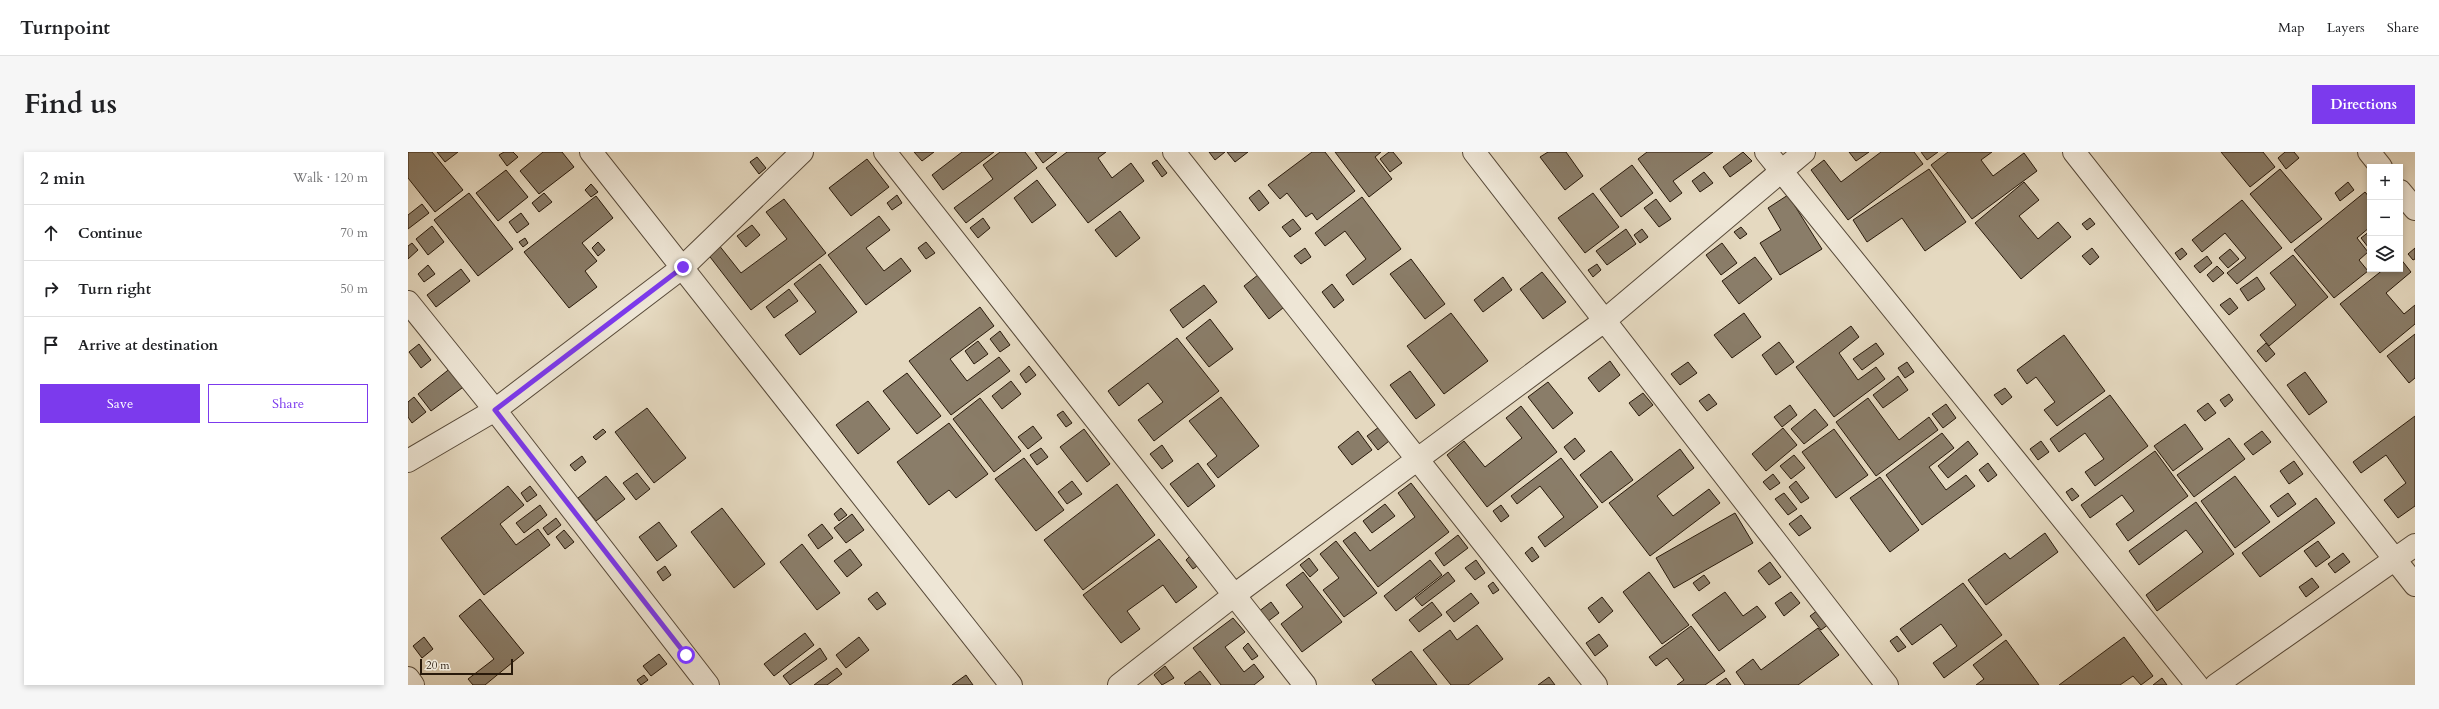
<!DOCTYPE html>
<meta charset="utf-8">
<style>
body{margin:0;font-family:Cardo,serif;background:#f6f6f6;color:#202124}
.controls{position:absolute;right:12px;top:12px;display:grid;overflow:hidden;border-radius:0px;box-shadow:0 2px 6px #0003}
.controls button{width:36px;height:36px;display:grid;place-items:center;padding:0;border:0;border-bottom:1px solid #e0e0e0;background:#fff;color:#202124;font:20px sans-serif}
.scale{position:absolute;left:12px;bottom:10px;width:93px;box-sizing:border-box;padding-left:4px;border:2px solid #28190a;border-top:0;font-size:11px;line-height:14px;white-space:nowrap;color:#28190a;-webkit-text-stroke:3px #eee6d6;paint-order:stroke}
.stop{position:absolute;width:12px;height:12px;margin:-9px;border:3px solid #7c3aed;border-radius:50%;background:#fff}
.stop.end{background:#7c3aed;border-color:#fff;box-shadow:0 1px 4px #0008}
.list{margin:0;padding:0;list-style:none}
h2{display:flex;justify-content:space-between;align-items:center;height:52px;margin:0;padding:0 16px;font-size:17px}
h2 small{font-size:13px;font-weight:400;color:#757577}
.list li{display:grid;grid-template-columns:26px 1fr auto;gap:12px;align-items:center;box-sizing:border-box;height:56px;padding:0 16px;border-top:1px solid #e0e0e0}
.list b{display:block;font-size:15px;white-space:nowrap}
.list em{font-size:13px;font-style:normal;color:#757577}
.actions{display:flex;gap:8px;padding:12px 16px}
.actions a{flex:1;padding:9px 0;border:1px solid #7c3aed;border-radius:0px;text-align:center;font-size:14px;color:#7c3aed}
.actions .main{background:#7c3aed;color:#fff}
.icon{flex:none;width:22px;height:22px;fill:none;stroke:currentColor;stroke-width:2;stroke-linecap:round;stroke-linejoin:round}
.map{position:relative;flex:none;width:2007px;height:533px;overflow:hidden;border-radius:0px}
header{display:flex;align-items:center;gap:24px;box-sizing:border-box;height:56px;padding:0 20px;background:#fff;border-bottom:1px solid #e0e0e0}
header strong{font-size:19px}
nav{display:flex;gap:22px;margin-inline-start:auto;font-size:14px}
.intro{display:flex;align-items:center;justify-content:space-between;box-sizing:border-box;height:96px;padding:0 24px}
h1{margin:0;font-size:28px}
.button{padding:10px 18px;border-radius:0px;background:#7c3aed;color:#fff;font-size:14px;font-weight:700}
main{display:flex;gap:24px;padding:0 24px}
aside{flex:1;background:#fff;border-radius:0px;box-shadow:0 2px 6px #0003}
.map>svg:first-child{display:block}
.building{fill:#8a7d69;stroke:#28190a}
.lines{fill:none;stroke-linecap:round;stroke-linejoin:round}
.street-casing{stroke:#574938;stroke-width:24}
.street{stroke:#eee6d6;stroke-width:22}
.route{stroke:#7c3aed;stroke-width:5}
</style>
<header>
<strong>Turnpoint</strong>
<nav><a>Map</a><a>Layers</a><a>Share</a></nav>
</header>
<div class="intro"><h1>Find us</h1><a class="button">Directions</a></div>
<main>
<aside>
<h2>2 min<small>Walk · 120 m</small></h2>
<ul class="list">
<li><svg class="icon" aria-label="ahead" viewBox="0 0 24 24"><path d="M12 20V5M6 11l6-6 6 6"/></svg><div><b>Continue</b></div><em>70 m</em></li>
<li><svg class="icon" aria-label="right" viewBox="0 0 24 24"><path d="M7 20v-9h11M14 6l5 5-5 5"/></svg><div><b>Turn right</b></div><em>50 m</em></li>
<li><svg class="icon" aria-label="arrive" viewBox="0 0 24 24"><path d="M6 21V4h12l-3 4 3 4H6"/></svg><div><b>Arrive at destination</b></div></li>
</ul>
<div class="actions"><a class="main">Save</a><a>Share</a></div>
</aside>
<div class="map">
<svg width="2007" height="533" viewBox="0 0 2007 533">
<rect width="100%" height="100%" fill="#e5d9c0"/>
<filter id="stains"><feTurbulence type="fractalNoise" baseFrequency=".005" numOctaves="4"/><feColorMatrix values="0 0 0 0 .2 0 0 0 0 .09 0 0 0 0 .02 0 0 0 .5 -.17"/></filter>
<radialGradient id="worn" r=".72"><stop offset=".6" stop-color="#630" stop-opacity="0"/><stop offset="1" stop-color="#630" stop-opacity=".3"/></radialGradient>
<!-- building -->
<path class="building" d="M0,0H24L55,38L27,60L0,26Z
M29,0H50L37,10Z
M96,0H105L110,5L99,14L91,3Z
M135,0H154L166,15L131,42L112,19Z
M506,0H526L514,9Z
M554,0H586L535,38L524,23Z
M592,0H617L629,16L558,71L546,56L585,27L575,13Z
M627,0H649L635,11Z
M659,0H698L690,6L704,26L723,11L736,29L680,71L638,16Z
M801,0H817L807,8Z
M819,0H840L827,10Z
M904,0H917L947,39L909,68L904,61L898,65L879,41L872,47L860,33Z
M927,0H973L967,5L984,27L961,45Z
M981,0H985L994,11L982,20L972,7Z
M1140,0H1158L1175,24L1157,38L1132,5Z
M1239,0H1305L1265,29L1274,41L1262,50L1230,7Z
M1335,0L1344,9L1322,25L1315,15Z
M1441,0H1461L1448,9Z
M1473,0H1506L1515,12L1440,68L1403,18L1416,8L1433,30Z
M1513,0H1530L1519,8Z
M1540,0H1584L1573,8L1585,24L1616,1L1629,19L1564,67L1523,13Z
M1813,0H1855L1867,15L1842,35Z
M1877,0H1886L1891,6L1878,17L1870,6Z
M349,5L358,16L351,22L342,10Z
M459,7L481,35L443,64L421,36Z
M749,8L759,21L754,25L744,11Z
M1224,13L1245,41L1213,65L1192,37Z
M1521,17L1558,70L1517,99L1494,66L1459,90L1445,68Z
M1872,17L1914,67L1883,91L1842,42Z
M98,18L120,45L90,69L68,41Z
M1296,20L1305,31L1292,40L1284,29Z
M629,28L648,53L624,71L606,46Z
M1616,30L1631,48L1611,64L1630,87L1650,70L1663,85L1613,127L1567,71Z
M1940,30L1946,38L1932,49L1927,41Z
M183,32L190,40L183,45L177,38Z
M851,38L861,51L851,59L841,46Z
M1957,40L1962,46V75L1949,86L1960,100L1951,108L1960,119L1926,146L1886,98Z
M61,41L105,97L70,124L26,68Z
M136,41L144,50L131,60L124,51Z
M1185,41L1211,75L1177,101L1150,66Z
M489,43L494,51L484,58L479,51Z
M1380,43L1414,97L1372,123L1352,91L1373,78L1360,56Z
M188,44L205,66L174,91L189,109L177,119L189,135L161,156L116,100Z
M954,45L993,97L945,133L938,123L958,107L937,79L917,94L907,81Z
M376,47L418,101L343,158L299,101L310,92L333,121L379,87L358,60Z
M1248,47L1263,67L1251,75L1236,56Z
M1834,48L1874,96L1829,132L1819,121L1838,106L1817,81L1794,100L1784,88Z
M14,52L21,61L0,77V63Z
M712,59L732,86L708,105L687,78Z
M113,61L121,72L109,81L101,70Z
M471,64L482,78L458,96L476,119L493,106L503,119L458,153L420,103Z
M575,66L582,76L570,86L562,76Z
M1682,66L1687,72L1679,78L1674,72Z
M885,67L893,77L882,85L874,75Z
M344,73L352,83L338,95L329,84Z
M24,74L36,90L20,103L8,87Z
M1333,75L1339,82L1332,87L1326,80Z
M1218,77L1228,92L1199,113L1188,99Z
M1234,77L1240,85L1232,91L1226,83Z
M1962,79V94L1960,95L1953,86Z
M117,86L120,91L115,95L111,90Z
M190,90L197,98L190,104L184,96Z
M518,90L527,101L518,107L510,96Z
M4,91L10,98L0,107V94Z
M1314,91L1329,111L1313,123L1298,103Z
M897,96L903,105L893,112L886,104Z
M1684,96L1691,105L1682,113L1674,104Z
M1774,96L1779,102L1772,108L1767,101Z
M2007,96V107L2005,108L2000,102Z
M1822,97L1831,107L1820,116L1811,106Z
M1885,103L1920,145L1861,194L1852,183L1888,153L1862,121Z
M1799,104L1804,111L1792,121L1786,114Z
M1347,105L1364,127L1331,152L1314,129Z
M1992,106L2003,120L1978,141L1996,162L2007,153V172L1972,201L1932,152L1976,117H1992Z
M1003,107L1037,152L1017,167L982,122Z
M412,112L449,160L392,203L377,183L408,160L386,132Z
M1189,112L1193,118L1185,125L1180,118Z
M20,113L27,122L16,130L10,122Z
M1809,114L1816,121L1805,130L1799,123Z
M53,117L62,129L28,155L19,143Z
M855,119L880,152L861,167L836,134Z
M1134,120L1158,150L1135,167L1112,137Z
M1095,125L1104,138L1075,160L1066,148Z
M1849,125L1857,137L1840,149L1832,137Z
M924,132L936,148L926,156L914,140Z
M796,133L809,150L775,176L762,158Z
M381,137L390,149L366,166L358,155Z
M1822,146L1830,156L1821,163L1812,153Z
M572,155L586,174L542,207L559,229L591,205L602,219L543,263L501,209Z
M1043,161L1080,209L1036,242L999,194Z
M1336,161L1353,185L1324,206L1306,183Z
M802,167L825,197L801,215L778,186Z
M1443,174L1451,185L1431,201L1450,228L1468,215L1477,227L1426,265L1388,215Z
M592,179L602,193L592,200L582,187Z
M2007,182V226L2001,231L1979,204Z
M1656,183L1697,239L1649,274L1636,258L1647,250L1628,225L1619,232L1609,218Z
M769,186L811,239L746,289L730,268L755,250L740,231L711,254L700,239Z
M570,189L580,202L566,212L557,199Z
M1371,190L1386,210L1368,223L1354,203Z
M1468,191L1476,202L1454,218L1445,207Z
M1858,191L1867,202L1858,210L1849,199Z
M11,192L23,208L13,216L1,200Z
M1202,209L1212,223L1191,240L1180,226Z
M1280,210L1289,221L1272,233L1263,222Z
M1499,210L1506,220L1497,226L1490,216Z
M621,214L628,223L618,231L612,222Z
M44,215L58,233L23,259L10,242Z
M1002,219L1027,253L1008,267L982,233Z
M1897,220L1919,250L1901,263L1879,233Z
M499,221L533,264L509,282L475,239Z
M1490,224L1500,238L1475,256L1465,243Z
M603,229L613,242L594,257L584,244Z
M1140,230L1165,261L1145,277L1120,245Z
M1597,236L1604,245L1594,253L1586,243Z
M1235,241L1245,253L1231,264L1221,251Z
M1301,242L1309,252L1299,259L1291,249Z
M1821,242L1825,248L1817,255L1812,248Z
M1702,243L1740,294L1687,334L1677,320L1696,307L1677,281L1651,300L1642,287Z
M6,245L18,260L4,271L0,265V250Z
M813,245L851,294L810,326L799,312L809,304L781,269Z
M572,246L613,299L586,320L545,267Z
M1460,246L1491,288L1521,265L1530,278L1468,324L1428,270Z
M460,249L482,277L450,302L428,273Z
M1800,251L1808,261L1797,269L1789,259Z
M1538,252L1548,266L1535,276L1524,262Z
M1382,253L1389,263L1374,275L1366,265Z
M1113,254L1149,300L1079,355L1039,303L1056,289L1077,315L1114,286L1098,266Z
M239,256L278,306L246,331L207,280Z
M1407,257L1420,273L1396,292L1383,277Z
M655,259L664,271L658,275L649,263Z
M2007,264V354L1990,366L1976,348L1998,331L1978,303L1953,321L1945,310Z
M541,271L580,322L548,346L541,338L521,353L489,310Z
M975,272L986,285L970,298L959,284Z
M1777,272L1795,297L1765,319L1746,294Z
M625,274L634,286L620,297L610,285Z
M1375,276L1389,293L1358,319L1344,302Z
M195,277L198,280L188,288L185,285Z
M676,277L702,312L679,330L652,295Z
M1426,277L1460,323L1428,346L1394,300Z
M950,279L964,298L944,313L930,295Z
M1854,279L1863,290L1845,303L1836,292Z
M1534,281L1546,296L1521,315L1538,338L1558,323L1567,334L1514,373L1478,323Z
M1167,286L1177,299L1166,308L1156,295Z
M1821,286L1837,307L1786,345L1769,323Z
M1560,289L1570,302L1540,326L1530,314Z
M1633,289L1641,300L1630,308L1622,297Z
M754,293L765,309L754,317L742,302Z
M633,296L640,305L629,313L622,303Z
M1272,297L1286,316L1249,344L1265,364L1301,337L1312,351L1242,404L1201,351Z
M1203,299L1225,328L1194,351L1172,323Z
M1747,299L1780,344L1720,389L1708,372L1726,359L1714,343L1682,366L1673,353Z
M1386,303L1397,316L1383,327L1372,314Z
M174,304L178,310L167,319L162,313Z
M616,306L656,358L628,379L587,327Z
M1153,306L1190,355L1137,395L1130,385L1156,365L1132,334L1109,352L1103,344Z
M1886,309L1895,322L1881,332L1872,319Z
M790,311L807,334L780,355L762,332Z
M1580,311L1589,323L1580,330L1571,318Z
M229,321L242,337L228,348L215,331Z
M1365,322L1372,331L1362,338L1355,330Z
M198,324L217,347L188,369L170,346Z
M1827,324L1862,370L1827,396L1793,349Z
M1472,325L1511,378L1482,400L1442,346Z
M664,329L674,342L659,352L650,340Z
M1388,329L1401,346L1393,351L1381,335Z
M1003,331L1041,380L970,435L935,389L947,380L962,399L1007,365L990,341Z
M709,332L747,383L675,438L636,388Z
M100,334L116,353L92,372L108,393L130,377L142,393L76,443L33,386Z
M122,334L129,343L119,350L113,341Z
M1664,336L1671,344L1664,349L1658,340Z
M1376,341L1389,357L1380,363L1367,347Z
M1880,341L1888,352L1870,365L1862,354Z
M1908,346L1927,371L1852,425L1834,401Z
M1788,350L1826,402L1749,459L1738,443L1795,400L1778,378L1731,413L1721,399Z
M977,352L987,364L964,381L955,369Z
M132,353L139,363L116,381L108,371Z
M1093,353L1101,364L1093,370L1085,359Z
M314,356L357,412L326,436L283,380Z
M433,356L439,363L431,369L426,362Z
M1327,361L1345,391L1266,436L1248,406Z
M444,362L456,378L438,391L426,376Z
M1393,363L1403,376L1391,384L1381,372Z
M148,366L153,373L140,383L135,376Z
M251,370L269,394L249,409L231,385Z
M414,372L425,386L410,397L400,383Z
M156,378L166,390L157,397L148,385Z
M1637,381L1650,400L1578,453L1560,428L1597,401L1602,407Z
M1050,383L1060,396L1036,414L1027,401Z
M751,387L789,435L768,451L755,433L719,459L732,477L713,491L675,443Z
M928,389L969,441L936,465L915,438L931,426L912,402Z
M1910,389L1922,405L1908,415L1896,399Z
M394,392L432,441L409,458L372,410Z
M1124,395L1131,405L1124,410L1117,401Z
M442,397L454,413L439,425L426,409Z
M1935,401L1942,410L1927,421L1920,412Z
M784,402L792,412L785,417L778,408Z
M901,406L910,418L902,425L892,413Z
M1022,408L1034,423L988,459L976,444Z
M1068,408L1077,421L1067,428L1057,416Z
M1362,410L1373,425L1361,433L1350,419Z
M257,414L263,423L255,429L249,420Z
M895,420L934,470L894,500L873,472L895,455L878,433Z
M1040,420L1047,429L1014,454L1007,446Z
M1241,420L1281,473L1254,492L1215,440Z
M1296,423L1302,431L1291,439L1285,431Z
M1904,426L1911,435L1898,445L1891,435Z
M1085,430L1091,438L1085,442L1080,434Z
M1555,431L1594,483L1536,526L1525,511L1549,494L1533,472L1504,493L1492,477Z
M469,440L478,452L469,458L460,447Z
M1317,440L1335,464L1349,454L1358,465L1311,499L1284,463Z
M1383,440L1392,451L1376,464L1367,451Z
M1063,441L1071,451L1046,470L1038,460Z
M1194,445L1205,459L1191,471L1180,456Z
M72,447L116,501L77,533H65L60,527L86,507L51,464Z
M863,450L871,461L859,470L850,460Z
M1024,450L1034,463L1011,480L1001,468Z
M1414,455L1425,469L1413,478L1402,464Z
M825,466L837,480L817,495L836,520L846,512L856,525L846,533H813L785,496Z
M1069,473L1095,507L1060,533H1043L1015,498L1042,478L1049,488Z
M1283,474L1317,519L1297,533H1269L1276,528L1259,506L1248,514L1241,505Z
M1410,476L1431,503L1390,533H1337L1328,520L1345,507L1353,518Z
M397,481L406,493L366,524L356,512Z
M1191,482L1200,494L1187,504L1178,491Z
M1489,484L1498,495L1490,500L1482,489Z
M16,485L25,497L14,506L5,494Z
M451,485L461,498L438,516L428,503Z
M1716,485L1745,524L1733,533L1725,524L1712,533H1651Z
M1598,488L1631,533H1568L1576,527L1565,513Z
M840,491L850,504L844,508L835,496Z
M412,496L419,507L382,533L375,524Z
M1003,499L1029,533H968L964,528Z
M251,502L259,512L243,524L235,514Z
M757,514L766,526L754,533L746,523Z
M429,516L434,522L419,533H406Z
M792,519L803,533H778L776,531Z
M236,523L240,528L233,533L229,528Z
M558,523L565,533H544Z
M1141,525L1147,533H1130Z
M1318,526L1323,533H1308Z
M1754,526L1759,533H1745Z"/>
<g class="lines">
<defs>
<path id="street" d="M183,0L603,533
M477,0L897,533
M766,0L1188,533
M1066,0L1479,533
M1358,0L1789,533
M1666,0L2007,433
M1961,0L1973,15
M1992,39L2007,57
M0,150L87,258L300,533
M0,309L87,258L275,115L394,0
M0,526L5,533
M711,533L825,444L1196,169L1396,0
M1808,533L2007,393"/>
</defs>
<!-- street casing -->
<use href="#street" class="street-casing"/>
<!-- street -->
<use href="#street" class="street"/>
</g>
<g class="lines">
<!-- route -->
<path class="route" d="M275,115L87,258L278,503"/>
</g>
<rect width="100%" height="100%" filter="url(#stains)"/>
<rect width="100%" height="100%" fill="url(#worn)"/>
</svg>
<div class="controls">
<button>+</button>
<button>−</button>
<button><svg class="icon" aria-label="layers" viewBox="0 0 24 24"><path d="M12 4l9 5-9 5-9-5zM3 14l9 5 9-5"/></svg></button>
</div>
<div class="scale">20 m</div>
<div class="stop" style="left:278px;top:503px"></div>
<div class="stop end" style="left:275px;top:115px"></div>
</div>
</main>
